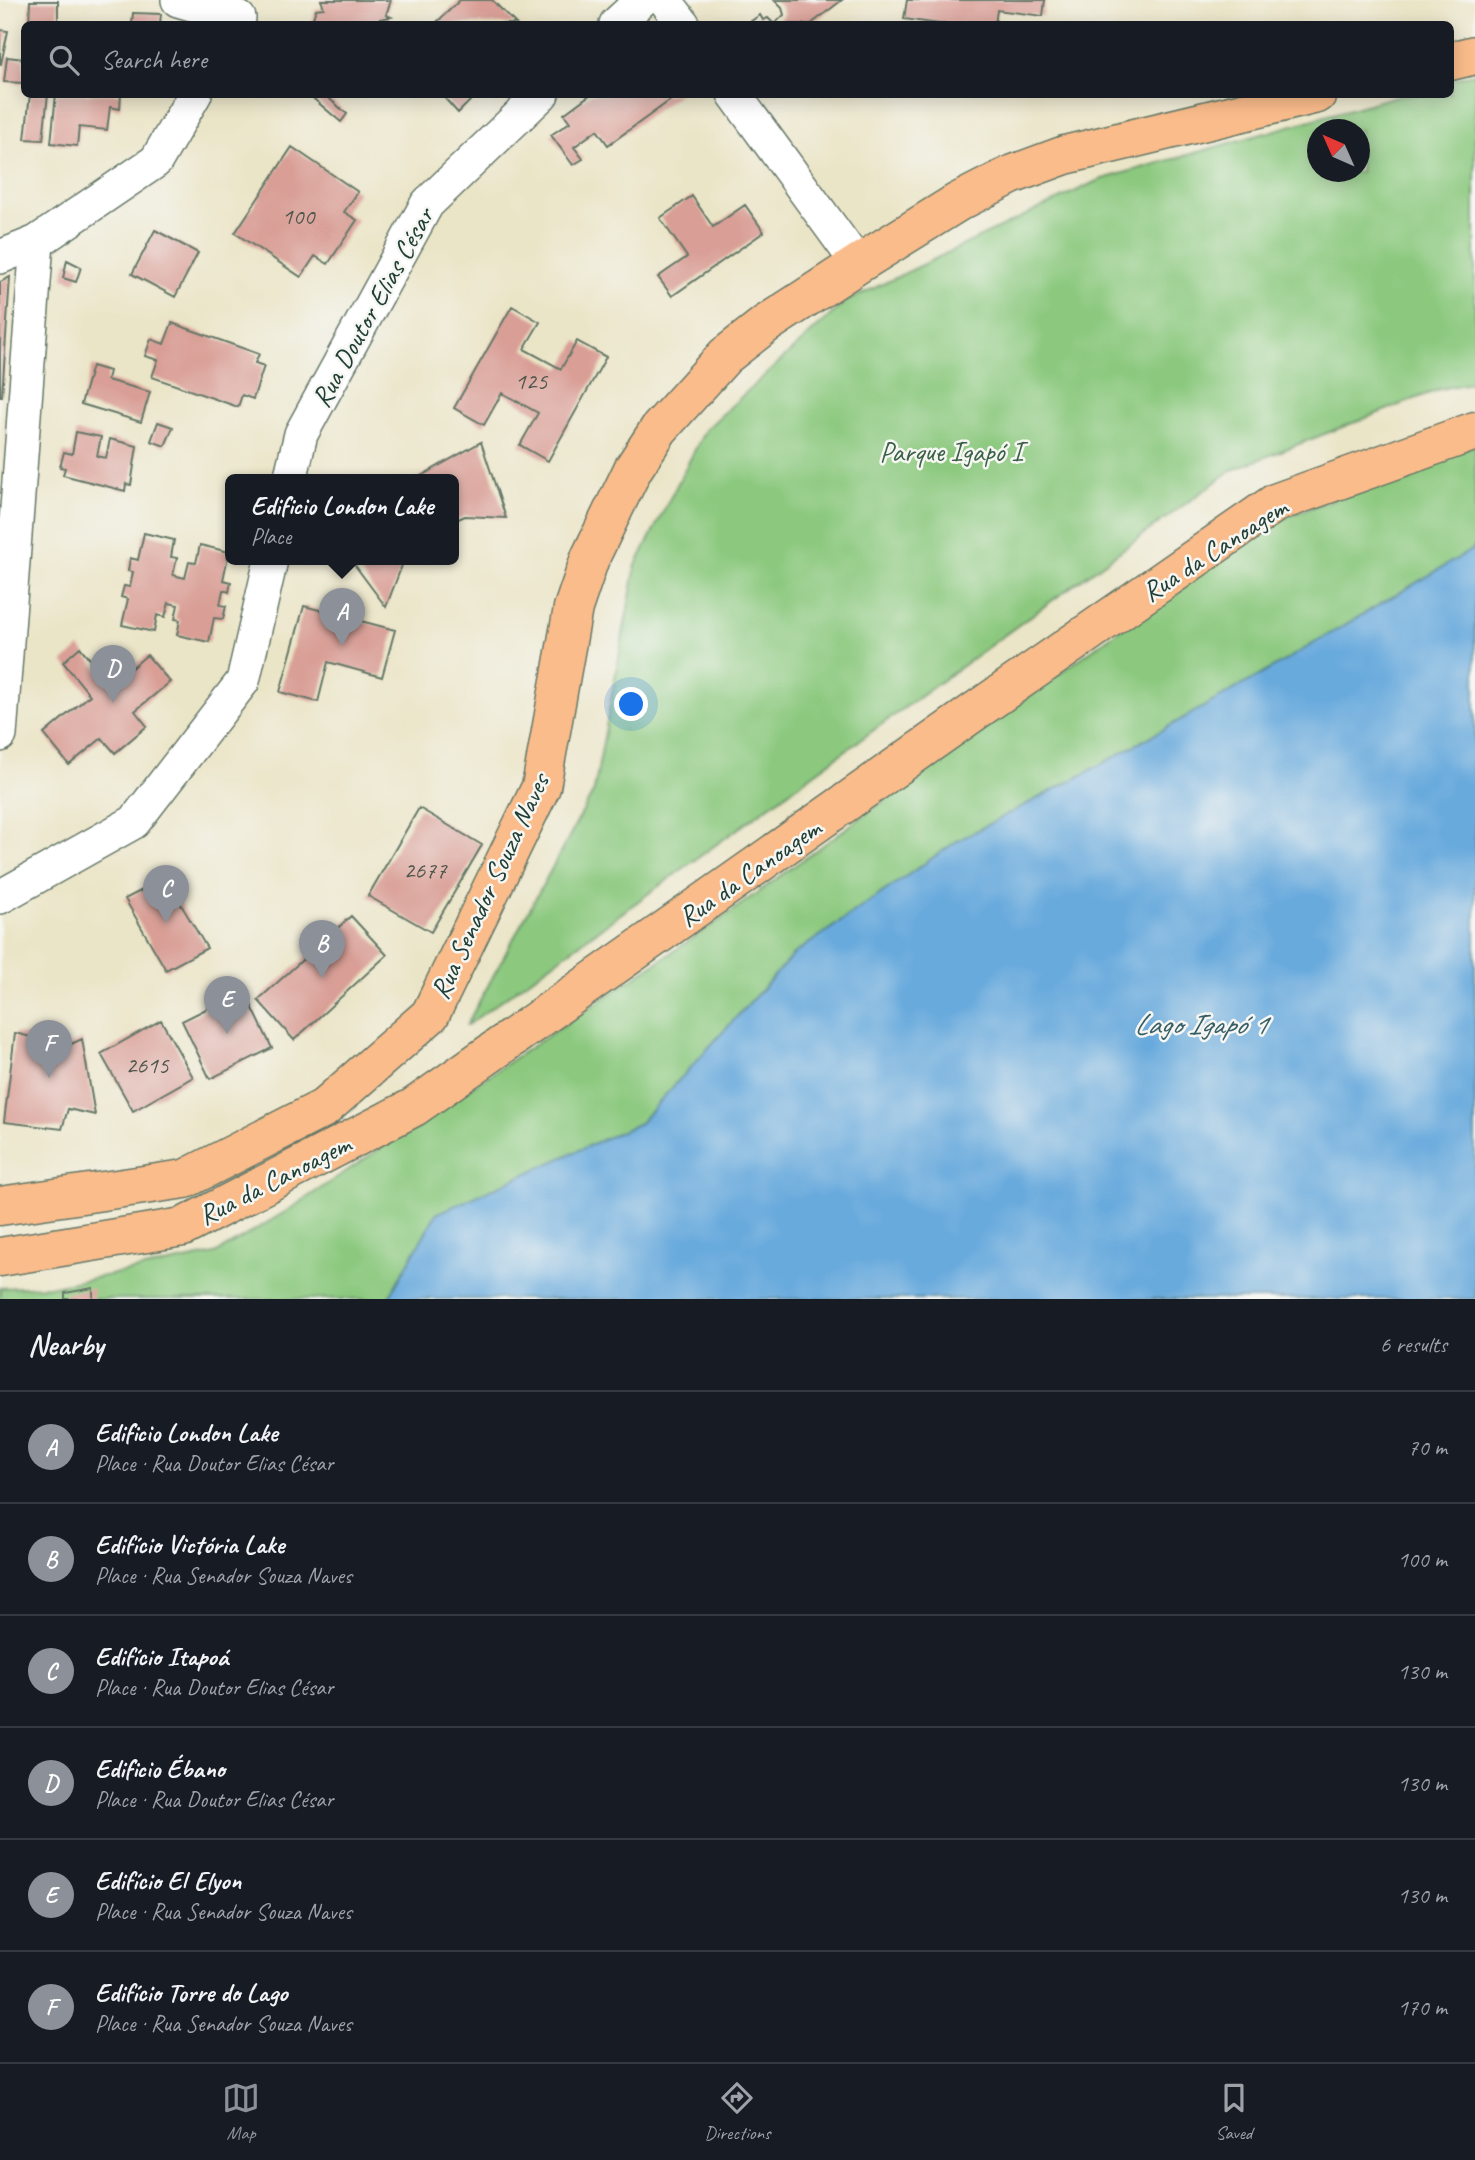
<!DOCTYPE html>
<meta charset="utf-8">
<style>
body{margin:0;font-family:Caveat,sans-serif;background:#242831;color:#f1f3f6}
.compass{position:absolute;left:1307px;top:119px;width:63px;height:63px;border-radius:50%;background:#171b24;box-shadow:0 4px 18px #0003;rotate:315deg}
.you{position:absolute;left:632px;top:705px;width:24px;height:24px;margin:-18px;border:5px solid #fff;border-radius:50%;background:#1a73e8;box-shadow:0 0 0 10px #1a73e833}
.badge{display:grid;place-items:center;width:46px;height:46px;border-radius:50%;background:#8c9099;color:#fff;font-size:23px;font-weight:700}
.pin{position:absolute;translate:-50% -58px;filter:drop-shadow(0 2px 4px #0008)}
.pin::after{content:'';position:absolute;top:37px;width:24px;height:21px;background:inherit;clip-path:polygon(0 0,100% 0,50% 100%)}
.popup{position:absolute;left:225px;top:474px;width:234px;height:91px;box-sizing:border-box;display:grid;place-content:center;border-radius:10px;background:#171b24;filter:drop-shadow(0 2px 5px #0005);font-size:23px;white-space:nowrap;color:#9ea1a6}
.popup b{font-size:26px;color:#f1f3f6}
.popup::after{content:'';position:absolute;left:50%;top:100%;margin-left:-14px;border:14px solid transparent;border-top-color:#171b24}
.list{margin:0;padding:0;list-style:none}
h2{display:flex;justify-content:space-between;align-items:center;height:91px;margin:0;padding:0 28px;font-size:30px}
h2 small{font-size:23px;font-weight:400;color:#9ea1a6}
.list li{display:grid;grid-template-columns:46px 1fr auto;gap:21px;align-items:center;box-sizing:border-box;height:112px;padding:0 28px;border-top:2px solid #363941}
.list b{display:block;font-size:26px;white-space:nowrap}
.list p{margin:0;font-size:23px;white-space:nowrap;color:#9ea1a6}
.list em{font-size:23px;font-style:normal;color:#9ea1a6}
.icon{flex:none;width:38px;height:38px;fill:none;stroke:currentColor;stroke-width:2;stroke-linecap:round;stroke-linejoin:round}
.map{position:relative;flex:none;width:1475px;height:1299px;overflow:hidden}
.search{position:absolute;background:#171b24;box-shadow:0 4px 18px #0003;left:21px;right:21px;top:21px;height:77px;display:flex;align-items:center;gap:18px;box-sizing:border-box;padding:0 24px;border-radius:10px;color:#9ea1a6;font-size:26px}
.sheet{height:763px;background:#171b24}
nav{display:flex;justify-content:space-around;align-items:center;box-sizing:border-box;height:98px;border-top:2px solid #363941;background:#171b24;font-size:19px;color:#9ea1a6}
nav a{display:grid;justify-items:center;gap:4px}
nav .on{color:#8c9099}
.map>svg:first-child{display:block}
.green{fill:#8cc97f;stroke:#56835a;stroke-width:2;fill-rule:evenodd}
.water{fill:#69aadd;stroke:#447488;stroke-width:2}
.building{fill:#d99f96}
.lines{fill:none;stroke-linecap:round;stroke-linejoin:round}
.minor-casing{stroke:#667868;stroke-width:36}
.major-casing{stroke:#667868;stroke-width:41}
.minor{stroke:#fff;stroke-width:33}
.major{stroke:#fabc8b;stroke-width:38}
.labels{text-anchor:middle;stroke-width:5;stroke-linejoin:round;paint-order:stroke}
.number-label{font-size:24px;fill:#4e564c}
.street-label{font-size:28px;fill:#1f3d34;stroke:#f6f6f2}
.park-label{font-size:28px;fill:#3a6047;stroke:#f6f6f2}
.water-label{font-size:30px;font-style:italic;fill:#355e67;stroke:#f6f6f2}
</style>
<div class="map">
<svg width="1475" height="1299" viewBox="0 0 1475 1299">
<rect width="100%" height="100%" fill="#f6f6f2"/>
<filter id="ink" filterUnits="userSpaceOnUse"><feTurbulence type="fractalNoise" baseFrequency=".0143" numOctaves="2"/><feDisplacementMap in="SourceGraphic" scale="14" xChannelSelector="R" yChannelSelector="G"/><feConvolveMatrix kernelMatrix="1 2 1 2 8 2 1 2 1" color-interpolation-filters="sRGB"/></filter>
<filter id="wash" filterUnits="userSpaceOnUse"><feTurbulence type="fractalNoise" baseFrequency=".00686" numOctaves="4" result="noise"/><feDisplacementMap in="SourceGraphic" scale="28" xChannelSelector="R" yChannelSelector="G"/><feGaussianBlur stdDeviation="1.57" result="paint"/><feColorMatrix in="noise" values="0 0 0 0 0 0 0 0 0 0 0 0 0 0 0 0 0 1.4 0 .05"/><feComposite in="paint" operator="in"/></filter>
<g filter="url(#wash)">
<rect width="100%" height="100%" fill="#ebe5c8"/>
<!-- green -->
<path class="green" d="M1475,73V382L1440,389L1232,470L466,1026L594,791L636,565L705,430L845,302L1099,180L1400,95L1450,94L1451,80ZM1318,130H1360V172H1318Z
M1475,445V548L1264,673L1080,776L957,841L794,954L640,1123L436,1214L388,1299H0V1288L54,1286L215,1254L290,1209L714,924L1263,526Z"/>
<!-- water -->
<path class="water" d="M1475,548V1299H388L436,1214L640,1123L794,954L957,841L1080,776L1264,673Z"/>
<g id="blocks">
<!-- building -->
<path class="building" d="M321,0H391L386,15L391,17L380,19L378,24H311L316,9L324,8Z
M460,0H492L516,24H435Z
M774,0H842L811,24H747L760,15L763,20L768,18L774,24L784,15L782,8Z
M907,0H1045L1043,16L997,10L995,24H939L904,19Z
M30,1H58V24H29Z
M133,13L161,14L160,24H132Z
M0,30L8,31L1,64H0Z
M7,57L24,59V83L4,82Z
M30,94H48L43,140L25,139Z
M56,94H121L120,109L110,107L107,130L79,127L77,146L51,143Z
M308,94H324L347,114L341,122Z
M441,94H477L458,113Z
M591,94H679L608,145L597,130L574,147L583,159L573,165L551,135L570,122L564,114Z
M292,147L358,192L344,212L357,220L328,264L315,256L301,277L235,233Z
M692,196L713,227L745,205L764,232L672,296L658,277L687,257L660,218Z
M155,230L198,253L175,297L132,274Z
M67,260L81,267L76,282L63,278Z
M10,277L2,396H0V282Z
M512,306L540,322L524,349L561,369L577,341L606,357L548,461L520,445L538,413L502,393L484,425L454,408Z
M172,323L259,354L255,363L264,366L253,399L242,395L238,407L152,377L158,360L145,356L151,339L164,344Z
M92,366L109,371L107,380L150,392L141,422L81,404Z
M158,422L173,427L165,446L151,441Z
M76,432L101,437L97,456L106,458L110,439L137,446L131,485L126,484L125,491L63,475L65,468L60,467L64,452L72,454Z
M481,442L506,518L465,516L454,521V480H414Z
M144,533L174,540L171,557L177,558L173,575L185,578L189,562L196,563L200,545L229,552L223,580L231,582L229,592L223,590L220,605L226,606L223,619L214,618L209,642L177,635L180,620L175,619L178,605L169,603L165,617L157,615L154,632L122,625L128,599L121,597L124,586L130,587L133,572L128,571L130,558L138,560Z
M351,560H404L386,607Z
M304,606L395,630L382,677L328,662L318,702L280,692Z
M80,647L111,685L147,655L170,682L135,711L147,726L115,753L102,738L69,765L44,734L90,695L63,662Z
M419,808L482,845L431,932L368,896Z
M165,878L207,948L166,970L125,899Z
M351,916L387,955L294,1040L258,1000Z
M244,990L272,1048L210,1079L182,1021Z
M161,1020L193,1077L133,1111L101,1054Z
M15,1033L67,1046L82,1039L95,1115L68,1109L62,1129L4,1122Z
M93,1288V1299H65V1293Z"/>
</g>
</g>
<g filter="url(#ink)">
<use href="#blocks" fill-opacity="0" stroke="#667868" stroke-width="2"/>
<g class="lines">
<defs>
<path id="minor" d="M178,0L239,18
M665,0L683,24
M616,24L642,0
M734,94L858,264
M0,257L37,242L156,161L195,94
M290,480L301,434L427,204L542,94
M0,735L37,242
M0,897L134,822L243,681L271,560"/>
<path id="major" d="M1450,61L1475,55
M0,1206L185,1179L324,1108L430,1015L541,787L573,608L590,558L633,469L659,429L725,356L766,324L858,264L958,202L1011,175L1065,155L1317,94
M0,1257L183,1227L414,1107L974,712L1275,503L1475,431"/>
</defs>
<!-- minor casing -->
<use href="#minor" class="minor-casing"/>
<!-- major casing -->
<use href="#major" class="major-casing"/>
<!-- minor -->
<use href="#minor" class="minor"/>
<!-- major -->
<use href="#major" class="major"/>
</g>
</g>
<g class="labels">
<!-- number labels -->
<g class="number-label">
<text x="298" y="224">100</text>
<text x="531" y="389">125</text>
<text x="425" y="878">2677</text>
<text x="147" y="1073">2615</text>
</g>
<!-- street labels -->
<g class="street-label">
<text transform="translate(372 307) rotate(-61)" y="10">Rua Doutor Elias César</text>
<text transform="translate(1214 549) rotate(-33)" y="10">Rua da Canoagem</text>
<text transform="translate(749 872) rotate(-35)" y="10">Rua da Canoagem</text>
<text transform="translate(489 886) rotate(-65)" y="10">Rua Senador Souza Naves</text>
<text transform="translate(274 1179) rotate(-27)" y="10">Rua da Canoagem</text>
</g>
<!-- park labels -->
<g class="park-label">
<text x="951" y="461">Parque Igapó I</text>
</g>
<!-- water labels -->
<g class="water-label">
<text x="1200" y="1034">Lago Igapó 1</text>
</g>
</g>
</svg>
<svg class="compass" viewBox="-18 -18 36 36"><path d="M0-13l5 13h-10z" fill="#e53935"/><path d="M0 13l5-13h-10z" fill="#9ea1a6"/></svg>
<div class="you"></div>
<div class="pin badge" style="left:342px;top:646px">A</div>
<div class="popup"><b>Edificio London Lake</b>Place</div>
<div class="pin badge" style="left:322px;top:978px">B</div>
<div class="pin badge" style="left:166px;top:923px">C</div>
<div class="pin badge" style="left:113px;top:703px">D</div>
<div class="pin badge" style="left:227px;top:1034px">E</div>
<div class="pin badge" style="left:49px;top:1078px">F</div>
<div class="search"><svg class="icon" aria-label="search" viewBox="0 0 24 24"><circle cx="10" cy="10" r="6"/><path d="M15 15l6 6"/></svg>Search here</div>
</div>
<section class="sheet">
<h2>Nearby<small>6 results</small></h2>
<ul class="list">
<li><span class="badge">A</span><div><b>Edificio London Lake</b><p>Place · Rua Doutor Elias César</p></div><em>70 m</em></li>
<li><span class="badge">B</span><div><b>Edifício Victória Lake</b><p>Place · Rua Senador Souza Naves</p></div><em>100 m</em></li>
<li><span class="badge">C</span><div><b>Edifício Itapoá</b><p>Place · Rua Doutor Elias César</p></div><em>130 m</em></li>
<li><span class="badge">D</span><div><b>Edificio Ébano</b><p>Place · Rua Doutor Elias César</p></div><em>130 m</em></li>
<li><span class="badge">E</span><div><b>Edifício El Elyon</b><p>Place · Rua Senador Souza Naves</p></div><em>130 m</em></li>
<li><span class="badge">F</span><div><b>Edifício Torre do Lago</b><p>Place · Rua Senador Souza Naves</p></div><em>170 m</em></li>
</ul>
</section>
<nav>
<a class="on"><svg class="icon" aria-label="map" viewBox="0 0 24 24"><path d="M3 6l6-2 6 2 6-2v14l-6 2-6-2-6 2zM9 4v14M15 6v14"/></svg>Map</a>
<a><svg class="icon" aria-label="directions" viewBox="0 0 24 24"><path d="M12 3l9 9-9 9-9-9zM9 14v-3h6M13 9l2 2-2 2"/></svg>Directions</a>
<a><svg class="icon" aria-label="saved" viewBox="0 0 24 24"><path d="M7 4h10v16l-5-4-5 4z"/></svg>Saved</a>
</nav>
